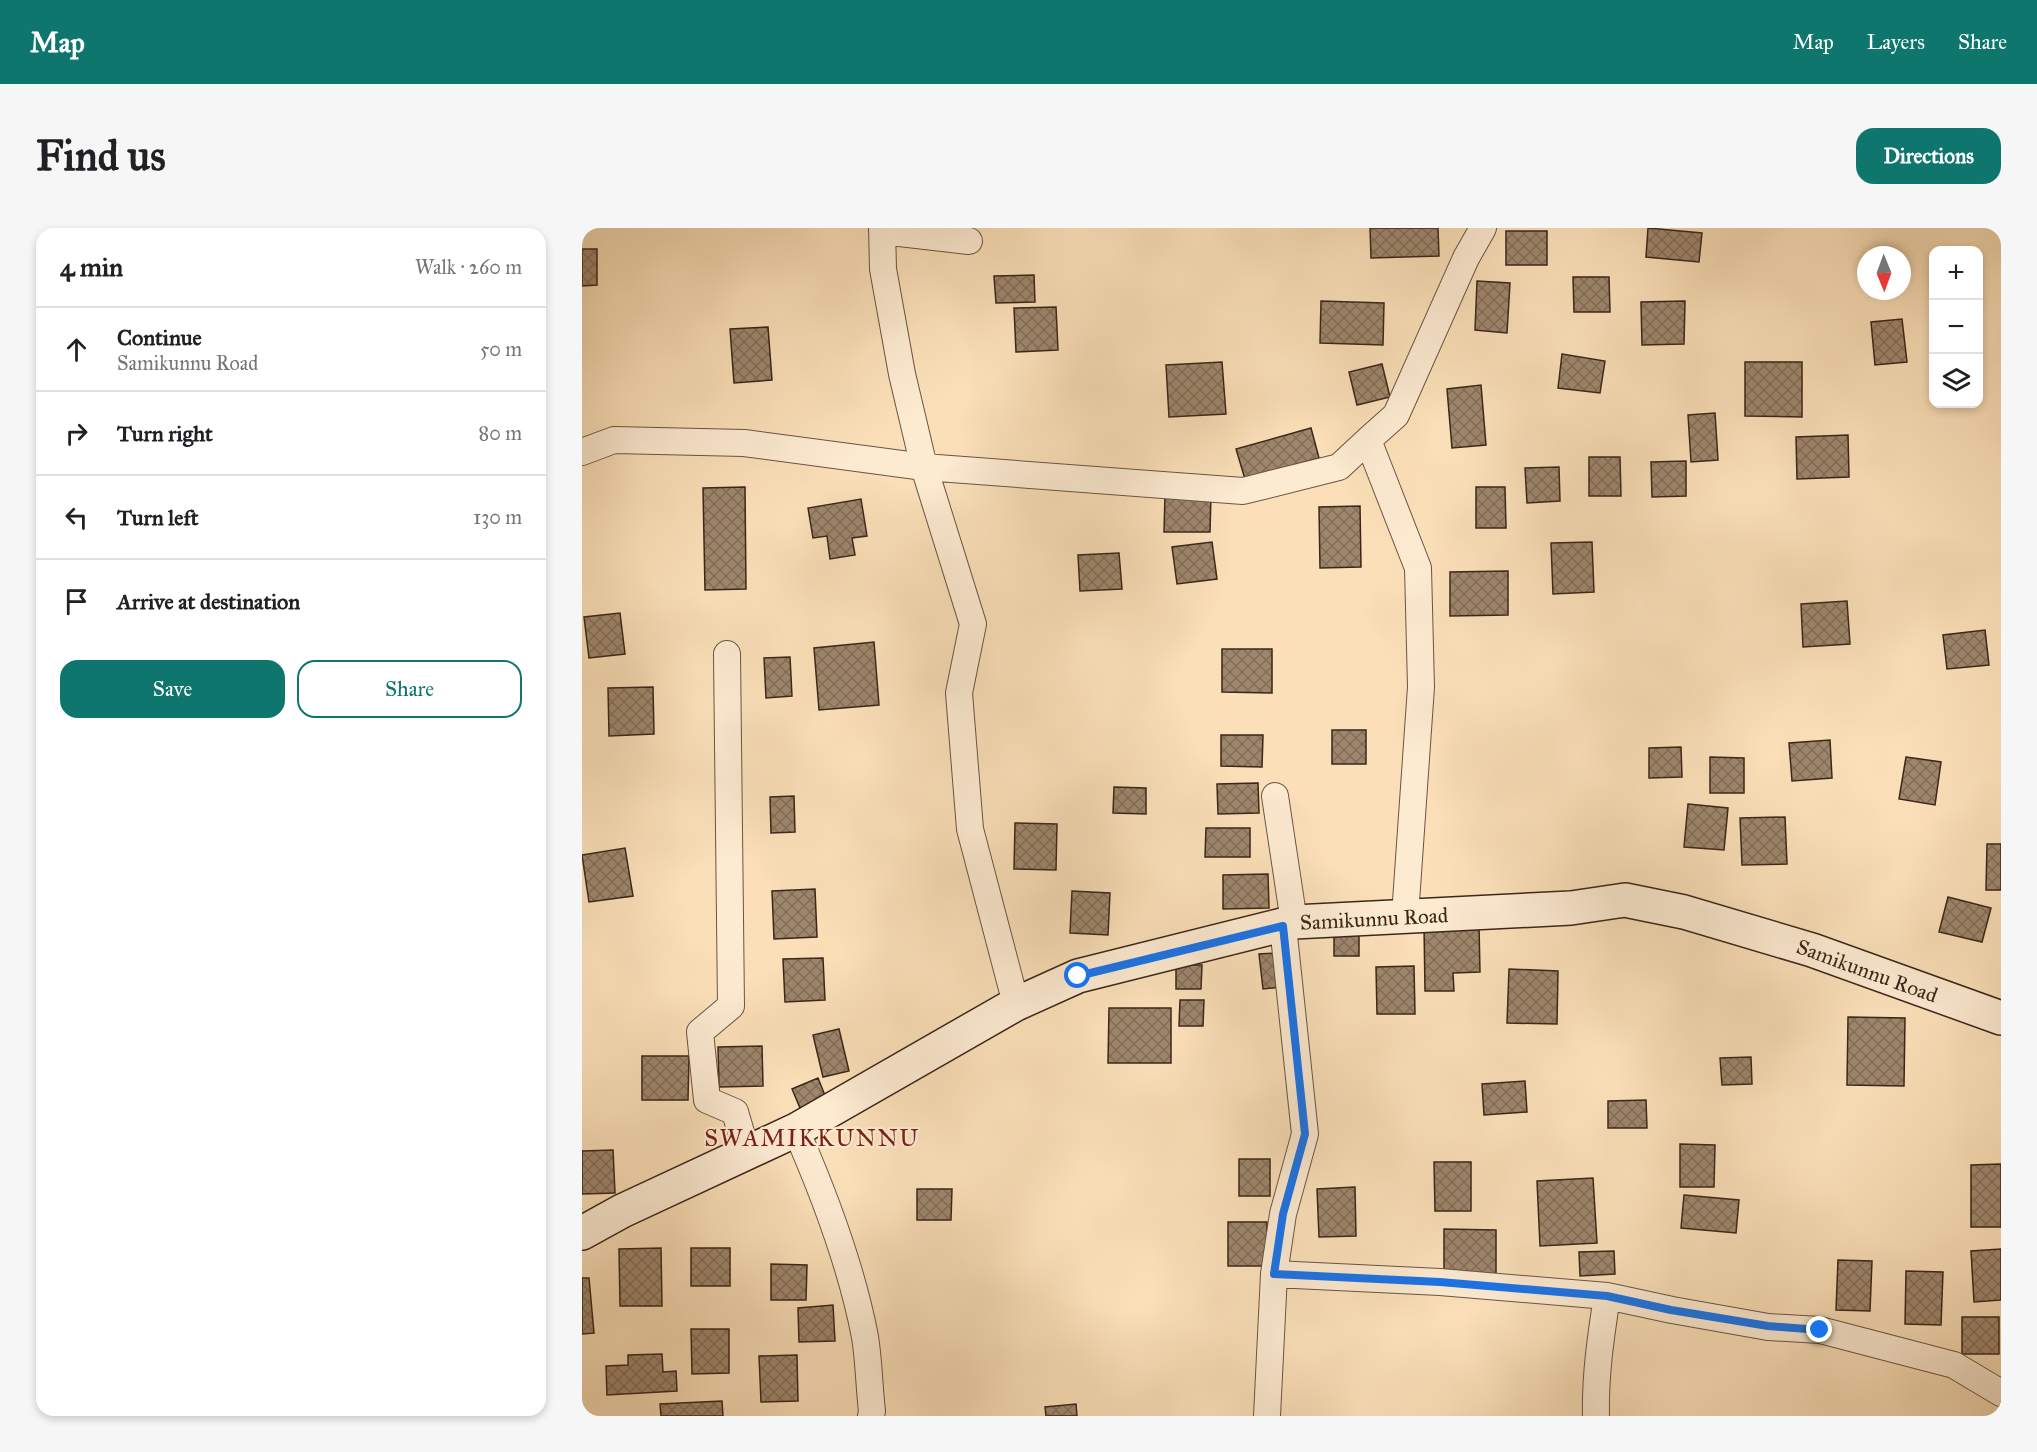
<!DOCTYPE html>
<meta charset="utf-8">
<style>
body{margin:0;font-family:"IM FELL Great Primer",serif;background:#f6f6f6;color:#202124}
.controls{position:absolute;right:18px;top:18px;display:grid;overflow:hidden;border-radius:12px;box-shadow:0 3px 9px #0003}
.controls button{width:54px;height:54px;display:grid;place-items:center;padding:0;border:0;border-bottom:2px solid #e0e0e0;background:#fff;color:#202124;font:30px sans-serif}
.compass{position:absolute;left:1275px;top:18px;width:54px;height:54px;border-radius:50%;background:#fff;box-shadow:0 3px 9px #0003;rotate:179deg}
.stop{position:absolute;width:18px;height:18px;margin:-14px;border:4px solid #1a73e8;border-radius:50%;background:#fff}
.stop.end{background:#1a73e8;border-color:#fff;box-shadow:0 2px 6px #0008}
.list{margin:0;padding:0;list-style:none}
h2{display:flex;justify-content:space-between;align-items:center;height:78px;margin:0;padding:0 24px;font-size:26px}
h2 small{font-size:20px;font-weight:400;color:#757577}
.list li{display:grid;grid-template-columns:39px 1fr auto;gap:18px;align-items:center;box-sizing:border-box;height:84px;padding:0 24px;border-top:2px solid #e0e0e0}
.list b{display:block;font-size:22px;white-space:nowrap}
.list p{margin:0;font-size:20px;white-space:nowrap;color:#757577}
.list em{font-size:20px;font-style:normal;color:#757577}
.actions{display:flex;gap:12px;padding:18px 24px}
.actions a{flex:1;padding:14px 0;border:2px solid #0f766e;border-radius:18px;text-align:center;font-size:21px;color:#0f766e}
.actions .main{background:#0f766e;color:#fff}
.icon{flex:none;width:33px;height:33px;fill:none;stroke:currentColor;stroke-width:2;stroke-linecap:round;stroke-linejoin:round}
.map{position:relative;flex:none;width:1419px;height:1188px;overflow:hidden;border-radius:18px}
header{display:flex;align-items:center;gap:36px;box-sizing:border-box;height:84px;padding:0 30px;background:#0f766e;color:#fff}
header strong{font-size:28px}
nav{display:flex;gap:33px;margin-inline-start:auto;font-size:21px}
.intro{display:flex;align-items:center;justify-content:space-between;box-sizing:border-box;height:144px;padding:0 36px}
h1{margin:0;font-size:42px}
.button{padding:15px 27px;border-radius:18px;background:#0f766e;color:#fff;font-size:21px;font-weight:700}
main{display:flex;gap:36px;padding:0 36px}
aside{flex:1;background:#fff;border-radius:18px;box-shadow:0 3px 9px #0003}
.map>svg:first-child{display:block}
.building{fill:url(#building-cross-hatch);stroke:#3b2619;stroke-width:1.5}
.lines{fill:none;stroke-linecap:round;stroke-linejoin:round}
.minor-casing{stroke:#6b5441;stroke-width:28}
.secondary-casing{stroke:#3b2619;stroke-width:36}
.minor{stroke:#fcead1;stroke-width:26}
.secondary{stroke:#fcead1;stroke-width:33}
.route{stroke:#1a73e8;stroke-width:8}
.labels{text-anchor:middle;stroke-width:4.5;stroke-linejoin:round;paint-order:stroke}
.street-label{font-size:21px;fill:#3b2619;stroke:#fcead1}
.quarter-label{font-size:24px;letter-spacing:1.5px;fill:#7a1f14;stroke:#fcead1}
</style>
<header>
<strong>Map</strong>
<nav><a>Map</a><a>Layers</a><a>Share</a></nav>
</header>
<div class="intro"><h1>Find us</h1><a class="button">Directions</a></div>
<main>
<aside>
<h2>4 min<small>Walk · 260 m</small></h2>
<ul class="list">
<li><svg class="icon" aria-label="ahead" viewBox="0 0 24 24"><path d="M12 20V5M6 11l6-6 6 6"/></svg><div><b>Continue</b><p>Samikunnu Road</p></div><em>50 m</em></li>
<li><svg class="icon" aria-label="right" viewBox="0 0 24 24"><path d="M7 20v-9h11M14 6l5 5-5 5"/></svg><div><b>Turn right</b></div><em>80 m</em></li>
<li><svg class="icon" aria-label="left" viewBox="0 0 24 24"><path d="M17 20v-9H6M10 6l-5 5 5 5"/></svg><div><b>Turn left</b></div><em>130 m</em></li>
<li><svg class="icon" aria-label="arrive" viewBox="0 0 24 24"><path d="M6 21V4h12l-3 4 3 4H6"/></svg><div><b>Arrive at destination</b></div></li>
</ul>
<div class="actions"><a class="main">Save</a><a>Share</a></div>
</aside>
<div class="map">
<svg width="1419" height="1188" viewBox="0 0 1419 1188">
<defs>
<pattern id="building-cross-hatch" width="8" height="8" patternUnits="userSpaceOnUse" patternTransform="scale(1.5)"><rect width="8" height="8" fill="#9e866c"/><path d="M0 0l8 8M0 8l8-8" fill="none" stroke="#826d58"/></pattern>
</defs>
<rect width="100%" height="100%" fill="#fadfb8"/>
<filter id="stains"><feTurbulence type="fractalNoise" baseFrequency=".00333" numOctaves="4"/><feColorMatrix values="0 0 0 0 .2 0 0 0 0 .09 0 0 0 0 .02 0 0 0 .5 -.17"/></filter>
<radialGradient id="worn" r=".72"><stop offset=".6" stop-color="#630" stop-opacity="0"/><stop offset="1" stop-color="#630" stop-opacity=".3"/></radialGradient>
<!-- building -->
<path class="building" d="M788,0H856L857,28L789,30Z
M1066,0L1120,5L1117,34L1064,29Z
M924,3H965V37H924Z
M0,21H15V57L0,58Z
M452,47L453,74L414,75L412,48Z
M991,49H1027L1028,84H992Z
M895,53L928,55L925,105L893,102Z
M739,73L802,75L801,117L738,115Z
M1103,73L1102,116L1060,117L1059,74Z
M474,79L476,122L434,124L432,80Z
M1320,91L1325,134L1293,137L1289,94Z
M186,99L190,152L152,155L148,101Z
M980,126L1023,133L1018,165L976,160Z
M640,134L644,186L587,189L584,137Z
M1163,134H1220V189L1163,188Z
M800,136L808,169L775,177L767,144Z
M899,157L904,217L870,220L865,161Z
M1133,185L1136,232L1109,234L1106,187Z
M729,200L737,230L663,251L654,221Z
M1266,207L1267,249L1215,251L1214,209Z
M1007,229H1038L1039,268H1007Z
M1104,233V268L1070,269L1069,234Z
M977,239L978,273L945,275L943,240Z
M163,259L164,361L123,362L121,260Z
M894,259H923L924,300H894Z
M583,267H629L628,304H582Z
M279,271L285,308L270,310L273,327L248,331L245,308L231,310L226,280Z
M778,278L779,339L738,340L737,279Z
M630,314L635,351L595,356L590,319Z
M1010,314L1012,364L971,366L969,315Z
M537,325L540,361L498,363L496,327Z
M926,343V387L868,388V344Z
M1265,373L1268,416L1221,419L1219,376Z
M38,385L43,426L7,430L2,389Z
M1403,402L1407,437L1365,441L1361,407Z
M292,414L297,477L237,482L232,420Z
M640,421H690V465L640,464Z
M208,429L210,468L184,470L182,430Z
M71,459L72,506L27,508L26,460Z
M750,502H784V536H750Z
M639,507H681L680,539L639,538Z
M1248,512L1250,550L1210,553L1207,515Z
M1099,519L1100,549L1067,550V520Z
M1128,529L1162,530V565H1128Z
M1324,529L1359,534L1353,577L1317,571Z
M676,555L677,585L636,586L635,556Z
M532,559L564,560V586L531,585Z
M212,568L213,604L189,605L188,569Z
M1106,576L1146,580L1142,622L1102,619Z
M1203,589L1205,636L1160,637L1158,590Z
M433,595L475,596L474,642L432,641Z
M624,600H668V629H623Z
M1405,616H1419V662H1404Z
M43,620L51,668L7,674L0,627Z
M686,646L687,680L641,681V647Z
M233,661L235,709L192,711L190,663Z
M490,663L528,665L526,707L488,705Z
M1366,669L1409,680L1400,714L1357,704Z
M752,697H777V728H752Z
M897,697L898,744L871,745L872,763H843L842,698Z
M697,725L701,759L681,761L677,726Z
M241,730L243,772L203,774L201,731Z
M594,737H620L619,761H594Z
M832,738L833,786H795L794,739Z
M927,741L976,743L975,796L925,795Z
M598,772H622L621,798H597Z
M527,780H589V835H526Z
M1266,789L1323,790L1322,858L1265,857Z
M257,801L267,843L241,849L231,807Z
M180,818L181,858L137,859L136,819Z
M60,828H107L106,872H60Z
M1169,829L1170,856L1140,857L1138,830Z
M236,850L244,870L218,880L210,861Z
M943,853L945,884L902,887L900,856Z
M1064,872L1065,900H1026V873Z
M1098,916L1133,917L1132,959H1098Z
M31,922L33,965L0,966V923Z
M657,931H688V968H657Z
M852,934H889V983H853Z
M1419,936V999H1389V937Z
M1011,950L1015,1015L958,1018L955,953Z
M773,959L774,1008L737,1009L735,961Z
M335,961H370L369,992H335Z
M1102,967L1157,972L1154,1005L1099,1000Z
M646,994H685L684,1038H646Z
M862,1001L914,1002V1047H862Z
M79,1020L80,1078H38L37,1021Z
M109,1020H148V1058H109Z
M1419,1021V1072L1392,1074L1389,1023Z
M1032,1023L1033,1046L998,1048L997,1024Z
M1256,1032L1290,1033L1288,1083L1254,1082Z
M189,1036L225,1037L224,1072H189Z
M1324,1043L1361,1044L1359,1097L1323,1096Z
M0,1050H7L12,1105L0,1106Z
M251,1077L253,1113L217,1114L216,1080Z
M1380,1089H1417V1126H1380Z
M109,1101H147V1145L110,1146Z
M80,1126L81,1144L94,1143L95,1163L25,1167L24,1138L46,1137V1127Z
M215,1127L216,1173L179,1174L177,1128Z
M140,1173L141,1188H79L78,1176Z
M494,1176L495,1188H464L463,1179Z"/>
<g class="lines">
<defs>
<path id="minor" d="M300,0L301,41L320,146L342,239L391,396L377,465L388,601L434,776
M300,3L387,13
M0,224L32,212L162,215L342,239L661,263L757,239L786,212
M145,426L149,778L118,804L125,872L153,884L165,925
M693,568L712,694
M823,688L839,459L836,340L786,212L814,187L884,30L901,0
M214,902C242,966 270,1040 283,1109C287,1133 287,1158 290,1183L289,1188
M692,1046L858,1054L1025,1068C1019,1108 1013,1147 1014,1188
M1025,1068L1090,1082L1186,1099L1238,1102L1372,1137L1419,1165
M685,1188L692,1046L701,986L723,906L701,698"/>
<path id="secondary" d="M0,1005L40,983L214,902L434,776L496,748L712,694L989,680L1043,672L1102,684L1230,722L1419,790"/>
</defs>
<!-- minor casing -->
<use href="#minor" class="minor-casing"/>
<!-- secondary casing -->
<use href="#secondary" class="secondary-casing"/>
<!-- minor -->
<use href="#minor" class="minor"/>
<!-- secondary -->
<use href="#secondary" class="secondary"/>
</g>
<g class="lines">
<!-- route -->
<path class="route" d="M496,748L701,698L723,906L701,986L692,1046L858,1054L1025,1068L1089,1082L1186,1098L1238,1102"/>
</g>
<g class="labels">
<!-- street labels -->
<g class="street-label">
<text transform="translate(792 691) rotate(-3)" y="7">Samikunnu Road</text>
<text transform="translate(1285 743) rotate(20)" y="7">Samikunnu Road</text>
</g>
<!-- quarter labels -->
<g class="quarter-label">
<text x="230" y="918">SWAMIKKUNNU</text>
</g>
</g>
<rect width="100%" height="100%" filter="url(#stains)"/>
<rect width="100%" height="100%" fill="url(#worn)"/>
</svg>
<div class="controls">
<button>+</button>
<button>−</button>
<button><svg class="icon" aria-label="layers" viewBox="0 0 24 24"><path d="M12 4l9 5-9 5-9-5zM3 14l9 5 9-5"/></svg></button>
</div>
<svg class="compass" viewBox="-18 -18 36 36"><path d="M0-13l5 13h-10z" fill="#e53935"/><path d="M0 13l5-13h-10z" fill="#757577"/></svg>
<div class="stop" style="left:496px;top:748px"></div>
<div class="stop end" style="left:1238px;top:1102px"></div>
</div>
</main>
